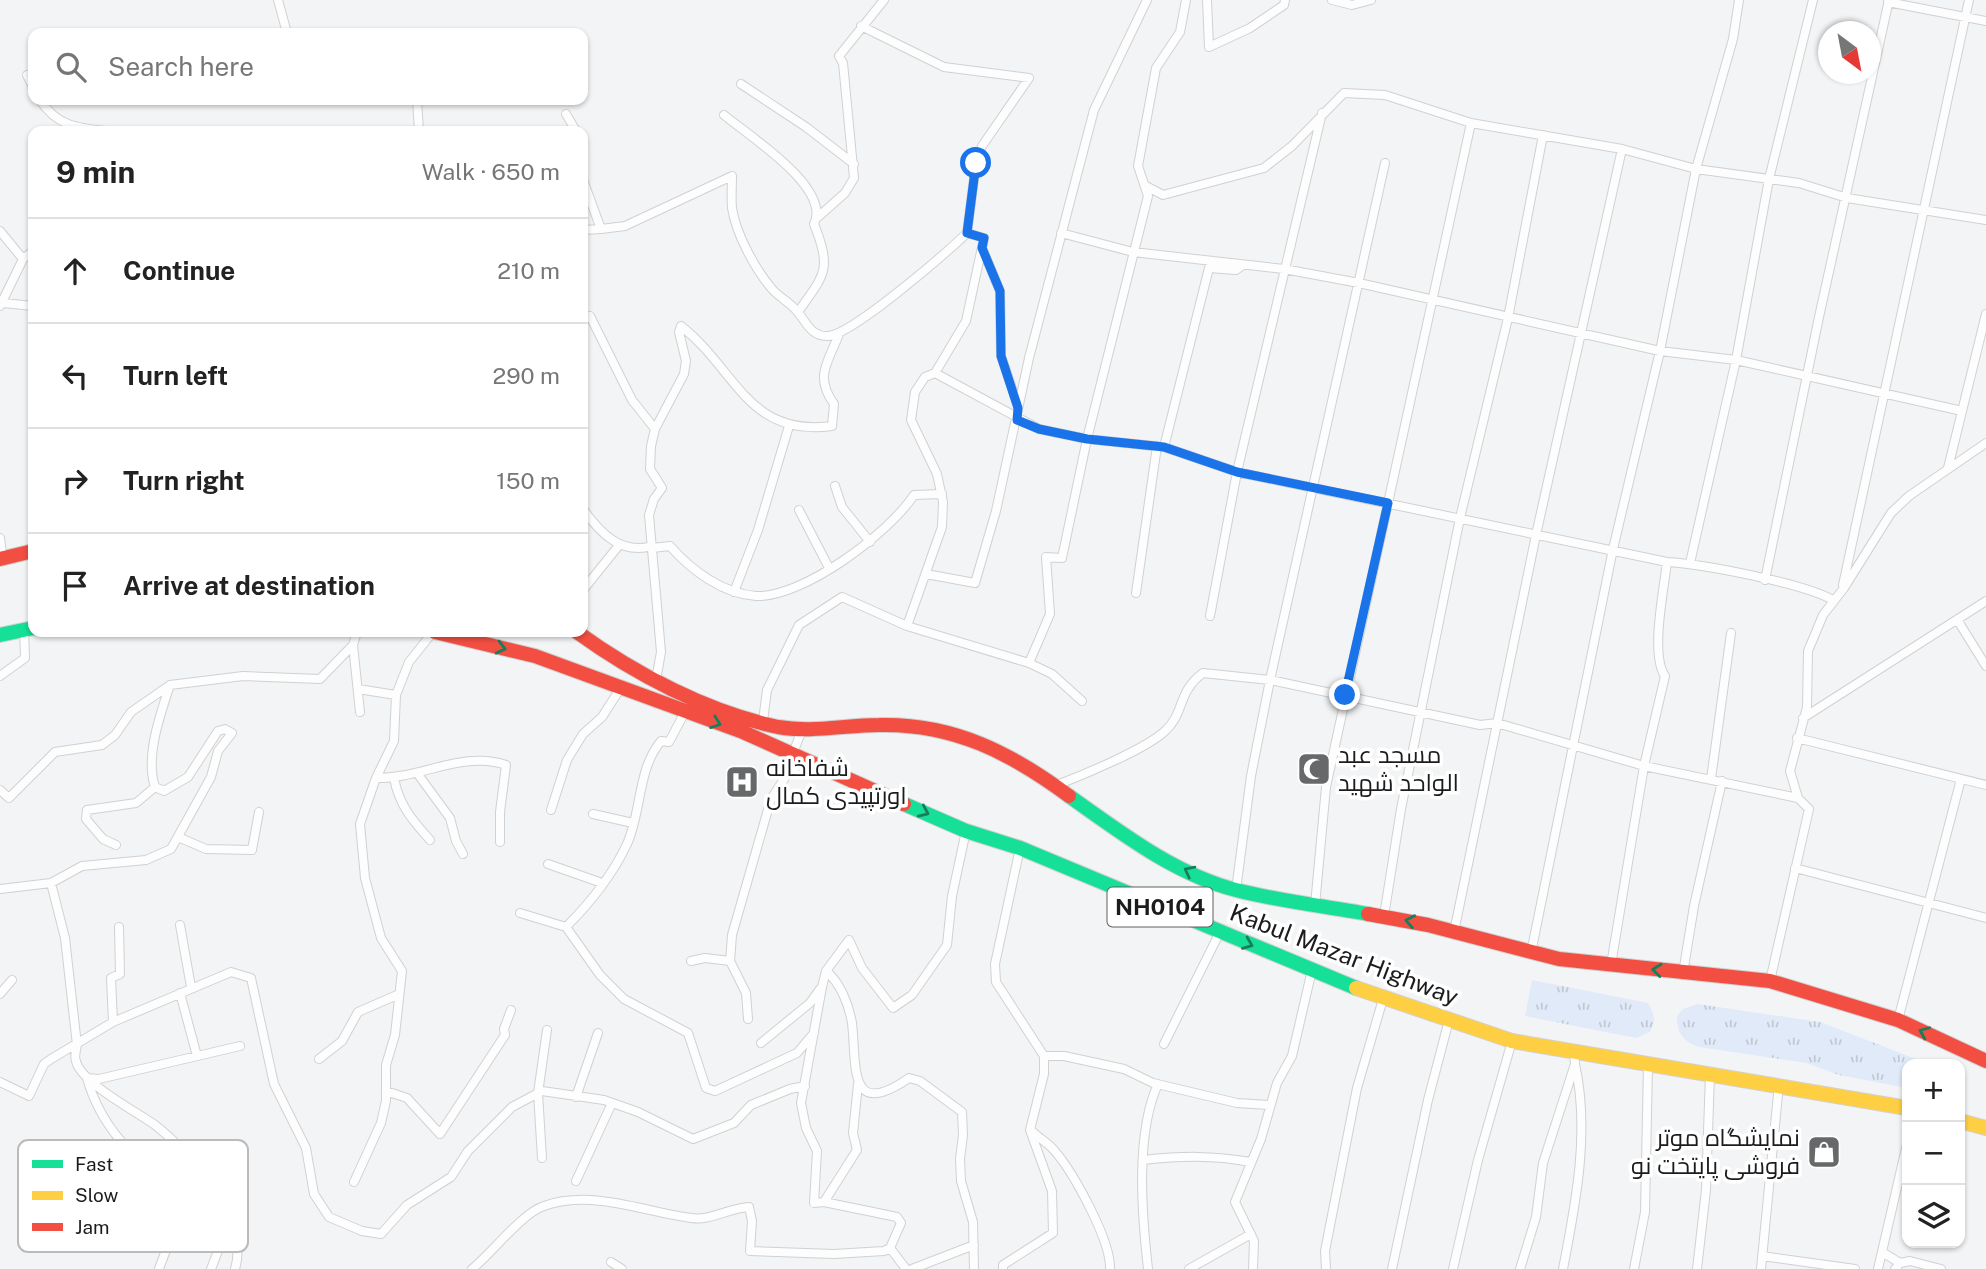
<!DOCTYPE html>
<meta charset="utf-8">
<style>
body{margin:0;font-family:"Public Sans",Cairo,sans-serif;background:#f2f2f2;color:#222}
.controls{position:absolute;right:21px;bottom:21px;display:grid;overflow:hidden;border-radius:14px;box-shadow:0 2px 5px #0004}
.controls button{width:63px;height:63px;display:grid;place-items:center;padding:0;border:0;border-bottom:2px solid #e0e0e0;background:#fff;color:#222;font:35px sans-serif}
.compass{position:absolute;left:1818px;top:21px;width:63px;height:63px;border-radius:50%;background:#fff;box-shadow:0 2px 5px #0004;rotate:148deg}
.stop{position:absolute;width:21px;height:21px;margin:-16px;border:5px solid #1a73e8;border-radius:50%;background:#fff}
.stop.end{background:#1a73e8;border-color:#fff;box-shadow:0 2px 7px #0008}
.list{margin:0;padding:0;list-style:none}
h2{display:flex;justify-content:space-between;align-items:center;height:91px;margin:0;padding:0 28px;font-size:30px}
h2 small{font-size:23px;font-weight:400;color:#767676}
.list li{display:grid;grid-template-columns:46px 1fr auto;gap:21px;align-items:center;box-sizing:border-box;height:105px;padding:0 28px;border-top:2px solid #e0e0e0}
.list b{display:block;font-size:26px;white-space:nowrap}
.list em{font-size:23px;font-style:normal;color:#767676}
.icon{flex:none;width:38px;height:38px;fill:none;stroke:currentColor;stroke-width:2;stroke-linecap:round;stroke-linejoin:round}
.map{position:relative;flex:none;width:1986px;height:1269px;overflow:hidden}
.search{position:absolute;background:#fff;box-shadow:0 2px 5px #0004;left:28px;top:28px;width:560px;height:77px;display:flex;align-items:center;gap:18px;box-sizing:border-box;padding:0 24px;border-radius:14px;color:#767676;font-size:26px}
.panel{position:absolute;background:#fff;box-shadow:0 2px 5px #0004;left:28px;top:126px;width:560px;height:511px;border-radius:14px}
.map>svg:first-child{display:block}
.park{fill:url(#park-tufts)}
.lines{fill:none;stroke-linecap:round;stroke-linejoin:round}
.street-casing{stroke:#d0d1d2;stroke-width:10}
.fast-casing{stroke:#d0d1d2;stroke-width:16}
.slow-casing{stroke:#d0d1d2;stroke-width:16}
.jam-casing{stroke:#d0d1d2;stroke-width:16}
.street{stroke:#fdfdfe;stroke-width:8}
.fast{stroke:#16e098;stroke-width:14}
.slow{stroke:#ffcf43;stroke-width:14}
.jam{stroke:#f24e42;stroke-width:14}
.oneway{stroke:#187e5a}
.route{stroke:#1a73e8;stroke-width:9}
.labels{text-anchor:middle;stroke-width:7;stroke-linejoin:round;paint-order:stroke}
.shield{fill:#fff;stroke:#5f6061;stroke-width:2}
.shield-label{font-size:23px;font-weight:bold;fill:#1b1c1d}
.poi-label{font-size:24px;fill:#1b1c1d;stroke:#fff;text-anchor:start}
.street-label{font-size:24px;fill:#1b1c1d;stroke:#fff}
.key{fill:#fff;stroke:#bbb;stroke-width:2}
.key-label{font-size:19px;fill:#1b1c1d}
</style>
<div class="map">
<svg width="1986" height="1269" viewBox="0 0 1986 1269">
<defs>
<pattern id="park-tufts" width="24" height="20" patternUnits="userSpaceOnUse" patternTransform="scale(1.75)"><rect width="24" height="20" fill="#e1eaf8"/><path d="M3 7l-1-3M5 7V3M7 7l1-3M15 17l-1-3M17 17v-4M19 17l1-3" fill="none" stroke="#c0c8d4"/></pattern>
</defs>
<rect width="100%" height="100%" fill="#f3f4f5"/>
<!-- park -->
<path class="park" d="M1532,980L1648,1003C1655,1015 1656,1020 1650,1032L1636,1038L1525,1016Z
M1697,1004L1820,1022L1929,1064H1907V1088L1839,1075L1806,1063L1699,1047C1683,1041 1677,1034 1677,1016L1683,1009Z"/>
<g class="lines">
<defs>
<path id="street" d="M278,0L287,33
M1207,0L1209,47L1250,28L1284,5L1285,0
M1332,0L1352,5L1371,0
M1888,2L1986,21
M861,26L944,67L1029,78L982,146L976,163L967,233
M27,75L33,87
M741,84L806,127L854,164
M40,100C57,126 77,128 106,131
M417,100L419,131
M566,114L576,131
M724,115C749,136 832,188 814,224C832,270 825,274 798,312
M583,180L601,229L625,226L732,176C732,186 731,198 732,208C736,234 755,269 772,289C779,297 789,302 796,310C806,321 810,336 827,336C850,337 947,252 967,233L984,238L966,321L935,373L925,377L915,392L911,420L937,474L943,502L942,527L907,626
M1146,186L1163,195L1264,168L1292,146L1344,93L1385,95L1471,123L1622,149L1696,169L1799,183L1847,198L1986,220
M818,217L845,193L854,178L843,63L839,56L884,0
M583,230L601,229
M0,231L23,259
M1061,233L1133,252L1284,269L1359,283L1660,351L1736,360L1962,411
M982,248L1000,291L1001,356L1018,406
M3,303L33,306
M0,306L23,259L33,251
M590,316L632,400L655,429
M935,373L1039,429L1087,439L1164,447L1237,472L1667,562C1702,564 1803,583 1833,600
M1164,447L1209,268L1236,270L1243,265
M1948,468L1986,314
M835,486L842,507L870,542
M583,509C600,533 621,555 652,546
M799,510L829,568
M0,538L3,559
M652,548L670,546C691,570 723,594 756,596C803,598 889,533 914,495L942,494
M1690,563L1736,360L1769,179L1813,0
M926,574L975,583L996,511L1029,358L1094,110L1147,0
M1765,580L1819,317L1889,0
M1843,585L1969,0
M583,590L620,544
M734,592L758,530L789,426
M1136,593L1157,446
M1210,616L1237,472L1322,113
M1958,621L1986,666
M357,632L353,645L360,712
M1029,663L1050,614L1046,557L1062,558L1087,439L1148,196L1138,166L1156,68L1180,32L1186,0
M0,676L25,658L24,629
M656,680L661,652L649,515L654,499L662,488L650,469L651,446L655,429L684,374L686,361L679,332L681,326C737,370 747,437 832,426L834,404C814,376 828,363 839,334
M358,689L396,695
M1803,718L1986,601
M763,721L767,690L799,625L842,597L907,626L1029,663L1052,674L1082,701
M1797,738L1986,785
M793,753L802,730
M417,773L450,818L456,841L463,854
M376,778C420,779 464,750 506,765L500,812V842
M394,778C399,805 412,820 430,840
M1711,779L1731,633
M1057,785C1083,775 1146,749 1165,731C1185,713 1177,692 1203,673L1270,680L1480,725L1497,723L1644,766L1798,798
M0,790L9,798L55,752L102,745L115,735L131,712L170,685L243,676L320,679L353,645
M551,810L567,760L583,734L602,717L620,689
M593,814L633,823
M178,837L206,849L252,850L259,812
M116,845L103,839L86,819L87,810L136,803L155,787
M548,864L602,883
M1795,868L1986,918
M51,883L65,938L77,1045C76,1050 74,1057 76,1061C80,1082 137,1112 155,1125C191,1153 250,1220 235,1269
M0,889L51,883L82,866L146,860L171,849L211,777L218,751L232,733L225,729L218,731L188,777L164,791L155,787C145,757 160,715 170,685
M1236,890L1251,776L1270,680L1385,163
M1315,905L1326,787L1471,123
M520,913L566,927L600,975L624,999L688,1033L706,1088L715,1091L797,1053L814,1033
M1384,916L1401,809L1460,518L1508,318L1543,135
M180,925L191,987
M566,927C589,904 613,874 627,844C642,811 637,770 661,741L669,742L685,712
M1454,932L1536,535L1622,149
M1531,953L1613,549L1660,351L1696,169L1733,39L1739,0
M691,961L705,958L730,961
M1611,965L1644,766L1665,676C1650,655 1664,589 1667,562
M826,971C840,982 849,1005 852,1023C857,1065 847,1121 909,1078L920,1081L962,1112L963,1135L960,1159L961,1181L973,1222L974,1269
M1683,973L1694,906L1722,781
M1770,981L1809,809L1798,798L1790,771L1807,707L1808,651L1823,615L1844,588L1891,513L1909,496L1986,443
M180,993L197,1056
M0,994L12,980
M748,1019L746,993L730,961L732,935L771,799L788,773L808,759
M1898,1020L1961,779
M113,1022L111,978L120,974L119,927
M761,1043L810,1003L820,989
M1164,1044L1220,932
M1044,1056H1064L1124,1069L1153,1083L1237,1103L1269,1105
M319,1059L342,1041L358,1012L397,995
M0,1082L29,1096L44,1064L51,1059L113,1022L231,972L251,978L274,1084L306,1148L314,1194L329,1217L362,1231L381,1234L407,1205L451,1177L468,1151L512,1107L542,1091L604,1100L638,1112L693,1139L734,1123L751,1105L790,1089L805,1086
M386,1091L407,1098L440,1134L505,1035L504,1029L511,1010
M576,1097L598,1033
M1033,1132C1039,1138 1048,1143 1054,1150C1073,1172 1111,1240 1110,1269
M542,1158L538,1093L547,1030
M1143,1160C1180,1156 1213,1155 1250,1162
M576,1181L612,1103
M354,1182L381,1123L386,1101V1065L395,1035L402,971L381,938L365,878L360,824L376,778L394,741L396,695L409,662L433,632
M824,1202L857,1150L853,1133L858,1084
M890,1248L906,1269
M1882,1252L1900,1263
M1762,1256L1855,1269
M611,1262L622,1269
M159,1269C165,1251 178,1225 175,1206C171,1181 136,1158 120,1140C105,1122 93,1100 87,1078L99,1079L240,1046
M211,1269L230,1220
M472,1269C492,1253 522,1213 544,1206C593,1189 644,1212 692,1218C709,1221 730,1208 749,1207L752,1221L750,1251L834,1254L884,1251L890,1248L901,1223L897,1217L824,1202L814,1203L817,1151L806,1128L801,1103L822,987L826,971L849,940L862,968L893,1008L912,995L947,945L952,896L966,831
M912,1269L974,1245
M1003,1269V1265L1053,1233L1052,1191L1030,1130L1044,1074V1056L996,982L995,964L1020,848
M1148,1269C1142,1216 1135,1134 1158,1084
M1189,1269L1251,1234
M1253,1269L1254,1241L1235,1202L1261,1139L1277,1083L1292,1056L1312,970
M1326,1269L1325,1251L1357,1088L1383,999
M1392,1269L1428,1100L1449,1020
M1453,1269L1478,1160L1512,1041
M1520,1269L1536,1217L1543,1163L1575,1064L1574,1054
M1563,1269C1576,1202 1590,1131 1575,1064
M1634,1269L1645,1212L1648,1065
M1697,1269L1706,1190L1710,1074
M1761,1269L1779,1084
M1878,1269L1907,1144
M1895,1269L1900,1263L1910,1261L1941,1269"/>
<path id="fast" d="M0,635L33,628
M1069,796C1120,832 1174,874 1236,890C1279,901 1324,906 1368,914
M904,804L966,831L1020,848L1356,988"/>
<path id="slow" d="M1356,988L1512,1041L1907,1108
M1960,1121L1986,1128"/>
<path id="jam" d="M0,559L33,551
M435,632L535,656L743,732L904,804
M577,632C635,674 707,712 778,727C812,733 845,725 879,725C953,723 1011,753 1069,796
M1368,914L1428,925L1559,959L1770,981L1898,1020L1986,1061"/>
</defs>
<!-- street casing -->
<use href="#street" class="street-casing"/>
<!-- fast casing -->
<use href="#fast" class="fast-casing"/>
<!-- slow casing -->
<use href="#slow" class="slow-casing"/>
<!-- jam casing -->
<use href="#jam" class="jam-casing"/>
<!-- street -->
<use href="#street" class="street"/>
<!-- fast -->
<use href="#fast" class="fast"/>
<!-- slow -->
<use href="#slow" class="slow"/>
<!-- jam -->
<use href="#jam" class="jam"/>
</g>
<!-- one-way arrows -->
<defs><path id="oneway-chevron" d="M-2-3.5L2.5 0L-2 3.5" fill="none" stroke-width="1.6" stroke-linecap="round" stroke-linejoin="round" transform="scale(1.75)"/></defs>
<g class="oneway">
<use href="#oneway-chevron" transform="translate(501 648) rotate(14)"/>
<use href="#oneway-chevron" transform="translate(716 723) rotate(20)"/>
<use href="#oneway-chevron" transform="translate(924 812) rotate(24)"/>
<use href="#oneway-chevron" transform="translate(1189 871) rotate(-153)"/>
<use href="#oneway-chevron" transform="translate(1410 921) rotate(-169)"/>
<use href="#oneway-chevron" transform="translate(1248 944) rotate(22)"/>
<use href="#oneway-chevron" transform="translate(1657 970) rotate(-174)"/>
<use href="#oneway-chevron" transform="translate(1924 1032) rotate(-157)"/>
</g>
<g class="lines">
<!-- route -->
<path class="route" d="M976,163L967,233L984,238L982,248L1000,291L1001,356L1018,408L1017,420L1039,429L1087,439L1164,447L1237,472L1388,503L1345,695"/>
</g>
<!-- icons -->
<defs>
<symbol id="mosque-square" viewBox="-11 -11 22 22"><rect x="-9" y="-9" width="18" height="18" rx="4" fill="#676869" stroke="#fff"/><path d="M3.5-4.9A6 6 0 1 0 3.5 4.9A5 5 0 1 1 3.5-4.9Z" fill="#fff"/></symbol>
<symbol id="hospital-square" viewBox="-11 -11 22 22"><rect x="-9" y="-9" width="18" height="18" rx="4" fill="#676869" stroke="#fff"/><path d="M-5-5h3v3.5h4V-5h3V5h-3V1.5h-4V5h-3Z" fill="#fff"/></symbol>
<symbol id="shop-square" viewBox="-11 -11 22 22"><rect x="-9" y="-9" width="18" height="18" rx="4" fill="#676869" stroke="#fff"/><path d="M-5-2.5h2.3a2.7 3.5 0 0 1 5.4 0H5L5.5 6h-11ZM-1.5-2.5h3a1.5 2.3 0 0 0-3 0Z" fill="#fff"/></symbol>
</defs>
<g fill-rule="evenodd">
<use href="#mosque-square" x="1295" y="750" width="38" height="38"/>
<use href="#hospital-square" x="723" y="763" width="38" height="38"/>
<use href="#shop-square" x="1805" y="1133" width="38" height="38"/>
</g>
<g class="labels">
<!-- shield labels -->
<rect class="shield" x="1107.5" y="887.5" width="105" height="39" rx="5"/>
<g class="shield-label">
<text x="1160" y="915">NH0104</text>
</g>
<!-- poi labels -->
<g class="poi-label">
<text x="1338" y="763">مسجد عبد<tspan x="1338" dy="28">الواحد شهید</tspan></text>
<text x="766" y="776">شفاخانه<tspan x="766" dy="28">اورتپیدی کمال</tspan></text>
<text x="1800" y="1146" text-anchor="end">نمایشگاه موتر<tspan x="1800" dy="28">فروشی پایتخت نو</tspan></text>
</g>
<!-- street labels -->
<g class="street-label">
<text transform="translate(1344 955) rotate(21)" y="8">Kabul Mazar Highway</text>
</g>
</g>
<!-- legend -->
<rect x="18" y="1140" width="230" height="112" rx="10" class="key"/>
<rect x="32" y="1160" width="31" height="8" fill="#16e098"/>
<rect x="32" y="1191" width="31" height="9" fill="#ffcf43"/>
<rect x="32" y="1223" width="31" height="8" fill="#f24e42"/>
<g class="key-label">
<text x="75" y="1171">Fast</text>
<text x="75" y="1202">Slow</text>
<text x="75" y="1234">Jam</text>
</g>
</svg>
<div class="controls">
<button>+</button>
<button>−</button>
<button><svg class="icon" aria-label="layers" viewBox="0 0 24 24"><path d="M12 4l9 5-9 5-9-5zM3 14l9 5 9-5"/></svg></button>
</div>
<svg class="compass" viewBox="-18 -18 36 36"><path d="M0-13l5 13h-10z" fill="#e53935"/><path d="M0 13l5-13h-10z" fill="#767676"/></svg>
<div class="stop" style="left:976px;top:163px"></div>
<div class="stop end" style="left:1345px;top:695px"></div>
<div class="search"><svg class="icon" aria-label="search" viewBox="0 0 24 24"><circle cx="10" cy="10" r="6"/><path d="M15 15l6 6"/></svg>Search here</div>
<section class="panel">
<h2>9 min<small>Walk · 650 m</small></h2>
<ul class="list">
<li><svg class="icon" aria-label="ahead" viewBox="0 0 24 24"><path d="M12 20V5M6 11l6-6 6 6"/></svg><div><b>Continue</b></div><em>210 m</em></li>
<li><svg class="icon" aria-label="left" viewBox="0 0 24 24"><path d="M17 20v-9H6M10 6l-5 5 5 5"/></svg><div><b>Turn left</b></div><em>290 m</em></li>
<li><svg class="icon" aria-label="right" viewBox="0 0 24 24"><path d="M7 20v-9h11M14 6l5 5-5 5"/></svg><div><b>Turn right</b></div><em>150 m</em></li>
<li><svg class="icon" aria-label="arrive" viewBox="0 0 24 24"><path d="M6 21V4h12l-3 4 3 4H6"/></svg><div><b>Arrive at destination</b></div></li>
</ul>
</section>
</div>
